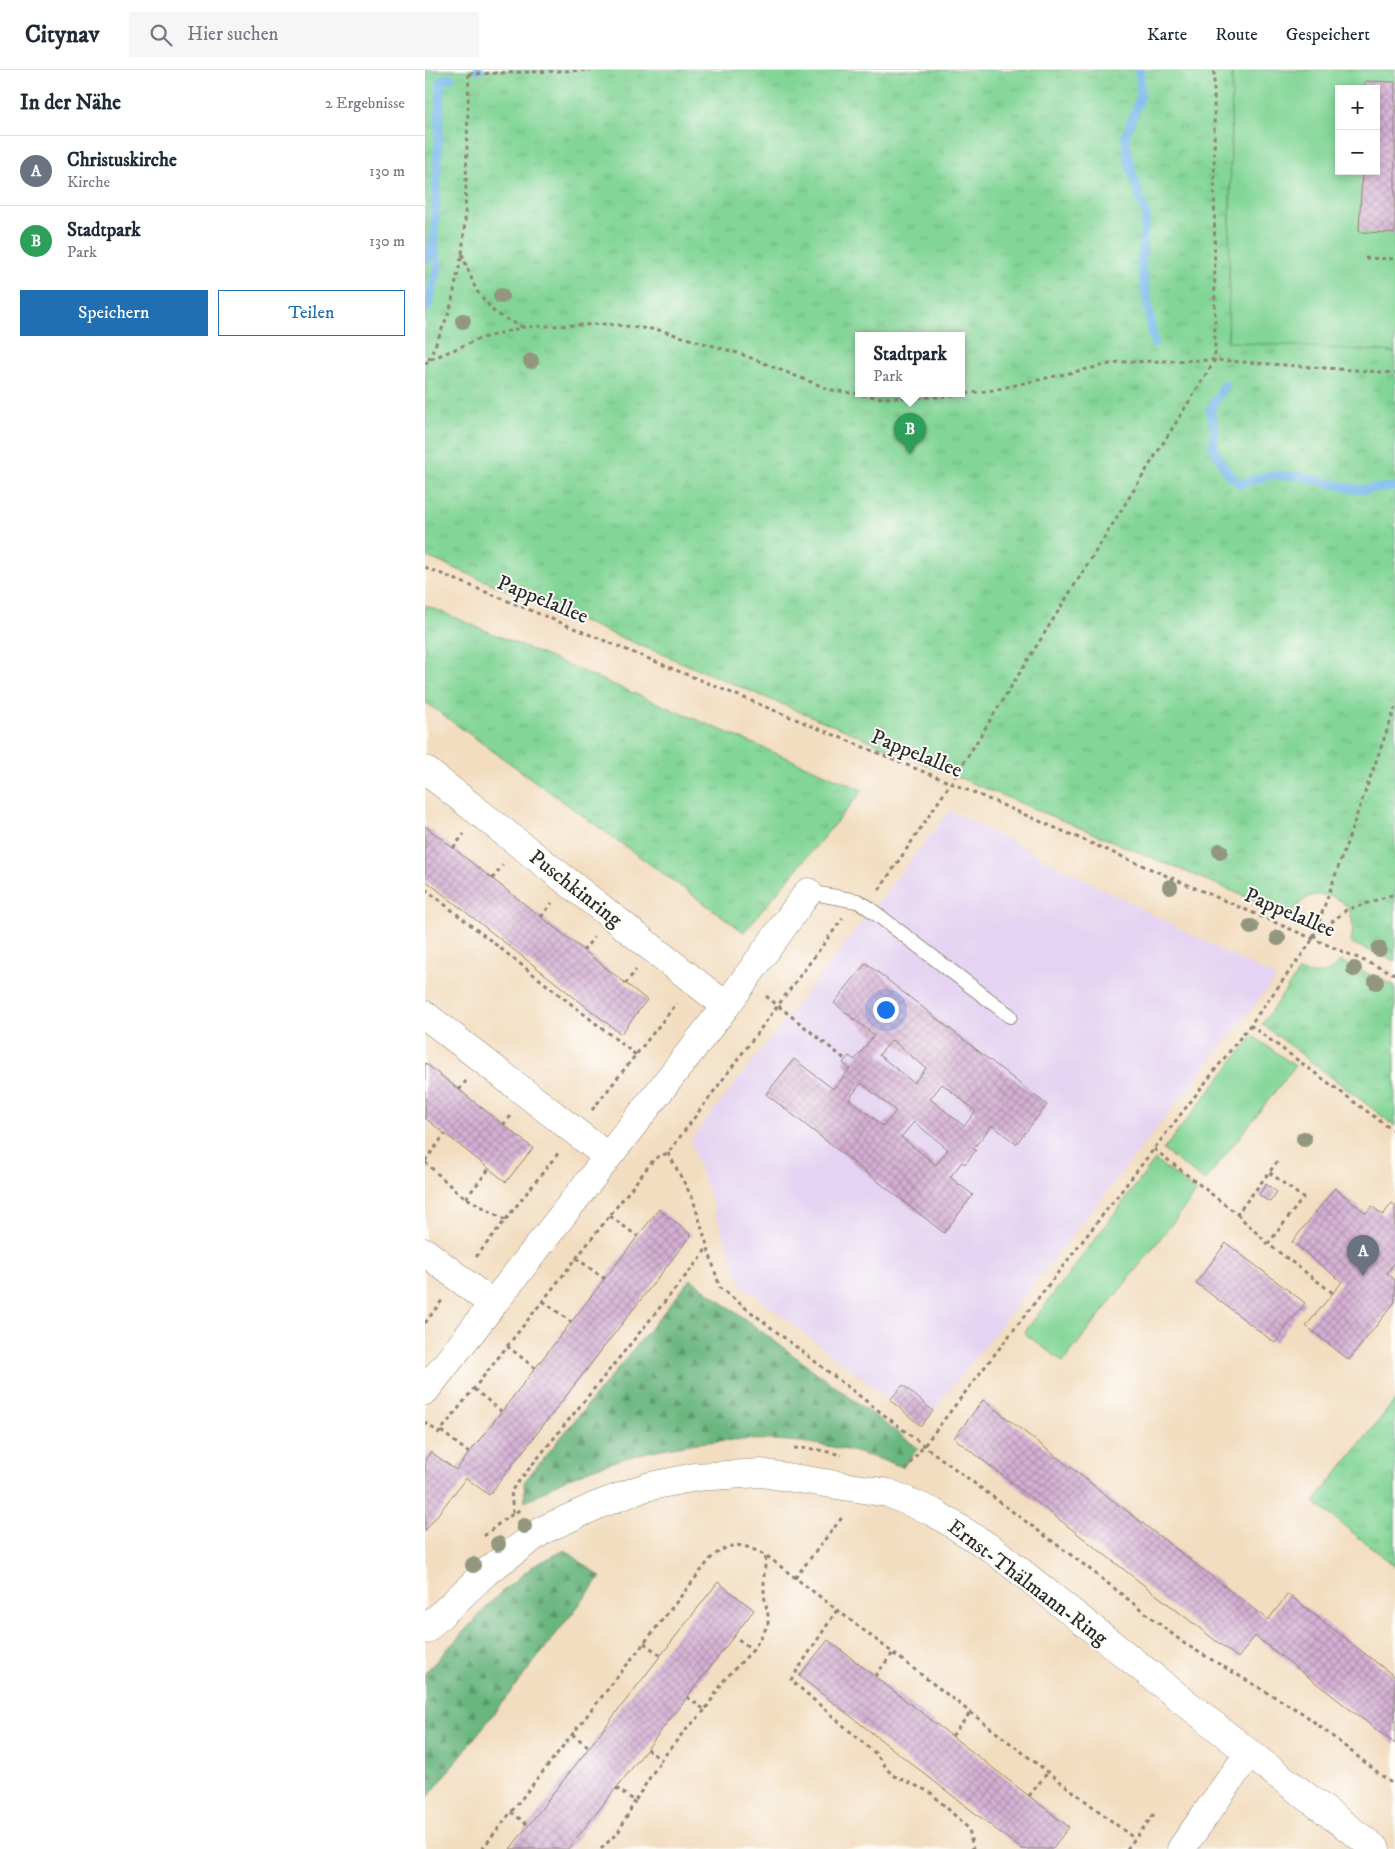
<!DOCTYPE html>
<html lang="de">
<meta charset="utf-8">
<style>
body{margin:0;font-family:"IM FELL DW Pica",serif;background:#f6f6f7;color:#1f2937}
.controls{position:absolute;right:15px;top:15px;display:grid;overflow:hidden;border-radius:0px;box-shadow:0 2px 8px #0003}
.controls button{width:45px;height:45px;display:grid;place-items:center;padding:0;border:0;border-bottom:1px solid #e0e1e3;background:#fff;color:#1f2937;font:25px sans-serif}
.you{position:absolute;left:460px;top:939px;width:18px;height:18px;margin:-12px;border:4px solid #fff;border-radius:50%;background:#1a73e8;box-shadow:0 0 0 8px #1a73e833}
.badge{display:grid;place-items:center;width:32px;height:32px;border-radius:50%;background:#1f6fb2;color:#fff;font-size:16px;font-weight:700}
.pin{position:absolute;translate:-50% -41px;filter:drop-shadow(0 1px 2px #0008)}
.pin::after{content:'';position:absolute;top:26px;width:18px;height:15px;background:inherit;clip-path:polygon(0 0,100% 0,50% 100%)}
.popup{position:absolute;left:430px;top:262px;width:110px;height:65px;box-sizing:border-box;display:grid;place-content:center;border-radius:0px;background:#fff;filter:drop-shadow(0 1px 4px #0005);font-size:16px;white-space:nowrap;color:#747a83}
.popup b{font-size:19px;color:#1f2937}
.popup::after{content:'';position:absolute;left:50%;top:100%;margin-left:-10px;border:10px solid transparent;border-top-color:#fff}
.list{margin:0;padding:0;list-style:none}
h2{display:flex;justify-content:space-between;align-items:center;height:65px;margin:0;padding:0 20px;font-size:21px}
h2 small{font-size:16px;font-weight:400;color:#747a83}
.list li{display:grid;grid-template-columns:32px 1fr auto;gap:15px;align-items:center;box-sizing:border-box;height:70px;padding:0 20px;border-top:1px solid #e0e1e3}
.list b{display:block;font-size:19px;white-space:nowrap}
.list p{margin:0;font-size:16px;white-space:nowrap;color:#747a83}
.list em{font-size:16px;font-style:normal;color:#747a83}
.actions{display:flex;gap:10px;padding:15px 20px}
.actions a{flex:1;padding:11px 0;border:1px solid #1f6fb2;border-radius:0px;text-align:center;font-size:18px;color:#1f6fb2}
.actions .main{background:#1f6fb2;color:#fff}
.icon{flex:none;width:28px;height:28px;fill:none;stroke:currentColor;stroke-width:2;stroke-linecap:round;stroke-linejoin:round}
.map{position:relative;flex:none;width:970px;height:1779px;overflow:hidden}
header{display:flex;align-items:center;gap:30px;box-sizing:border-box;height:70px;padding:0 25px;background:#fff;border-bottom:1px solid #e0e1e3}
header strong{font-size:24px}
nav{display:flex;gap:28px;margin-inline-start:auto;font-size:18px}
.search{width:350px;height:45px;background:#f6f6f7;display:flex;align-items:center;gap:12px;box-sizing:border-box;padding:0 18px;border-radius:0px;color:#747a83;font-size:19px}
main{display:flex}
aside{flex:1;background:#fff}
.map>svg:first-child{display:block}
.built{fill:#e4d3f2}
.grass{fill:#82d596;stroke:#568060;fill-rule:evenodd}
.forest{fill:url(#forest-firs);stroke:#4a7055}
.park{fill:url(#park-tufts);stroke:#568060;fill-rule:evenodd}
.lines{fill:none;stroke-linecap:round;stroke-linejoin:round}
.stream{stroke:#76b8eb;stroke-width:9}
.building{fill:url(#building-cross-hatch);fill-rule:evenodd}
.service-casing{stroke:#8f8476;stroke-width:16}
.minor-casing{stroke:#8f8476;stroke-width:29}
.path{stroke:#8f8476;stroke-width:3;stroke-dasharray:4 4;stroke-linecap:butt}
.service{stroke:#fff;stroke-width:14}
.minor{stroke:#fff;stroke-width:28}
.tree{fill:#939780}
.labels{text-anchor:middle;stroke-width:4;stroke-linejoin:round;paint-order:stroke}
.street-label{font-size:21px;fill:#2b2b2b;stroke:#fdfcf7}
</style>
<header>
<strong>Citynav</strong>
<div class="search"><svg class="icon" aria-label="search" viewBox="0 0 24 24"><circle cx="10" cy="10" r="6"/><path d="M15 15l6 6"/></svg>Hier suchen</div>
<nav><a>Karte</a><a>Route</a><a>Gespeichert</a></nav>
</header>
<main>
<aside>
<h2>In der Nähe<small>2 Ergebnisse</small></h2>
<ul class="list">
<li><span class="badge" style="background:#6b7280">A</span><div><b>Christuskirche</b><p>Kirche</p></div><em>130 m</em></li>
<li><span class="badge" style="background:#2e9e5b">B</span><div><b>Stadtpark</b><p>Park</p></div><em>130 m</em></li>
</ul>
<div class="actions"><a class="main">Speichern</a><a>Teilen</a></div>
</aside>
<div class="map">
<svg width="970" height="1779" viewBox="0 0 970 1779">
<defs>
<pattern id="forest-firs" width="22" height="20" patternUnits="userSpaceOnUse" patternTransform="scale(1.25)"><rect width="22" height="20" fill="#69b67f"/><path d="M5 1l3.5 6h-7zM16 11l3.5 6h-7z" fill="#579468"/></pattern>
<pattern id="park-tufts" width="24" height="20" patternUnits="userSpaceOnUse" patternTransform="scale(1.25)"><rect width="24" height="20" fill="#82d596"/><path d="M3 7l-1-3M5 7V3M7 7l1-3M15 17l-1-3M17 17v-4M19 17l1-3" fill="none" stroke="#70b781"/></pattern>
<pattern id="building-cross-hatch" width="8" height="8" patternUnits="userSpaceOnUse" patternTransform="scale(1.25)"><rect width="8" height="8" fill="#d5afd4"/><path d="M0 0l8 8M0 8l8-8" fill="none" stroke="#ad8fac"/></pattern>
</defs>
<rect width="100%" height="100%" fill="#fdfcf7"/>
<filter id="ink" filterUnits="userSpaceOnUse"><feTurbulence type="fractalNoise" baseFrequency=".02" numOctaves="2"/><feDisplacementMap in="SourceGraphic" scale="10" xChannelSelector="R" yChannelSelector="G"/><feConvolveMatrix kernelMatrix="1 2 1 2 8 2 1 2 1" color-interpolation-filters="sRGB"/></filter>
<filter id="wash" filterUnits="userSpaceOnUse"><feTurbulence type="fractalNoise" baseFrequency=".0096" numOctaves="4" result="noise"/><feDisplacementMap in="SourceGraphic" scale="20" xChannelSelector="R" yChannelSelector="G"/><feGaussianBlur stdDeviation="1.12" result="paint"/><feColorMatrix in="noise" values="0 0 0 0 0 0 0 0 0 0 0 0 0 0 0 0 0 1.4 0 .05"/><feComposite in="paint" operator="in"/></filter>
<g filter="url(#wash)">
<rect width="100%" height="100%" fill="#f3ddc0"/>
<!-- built -->
<path class="built" d="M525,740L851,908L508,1341L478,1315L465,1330L316,1214L265,1071Z"/>
<!-- grass -->
<path class="grass" d="M807,0H970V282L803,273ZM914,19H951V101H914Z
M828,966L870,996L780,1111L738,1080Z
M730,1090L772,1122L638,1292L599,1263Z"/>
<!-- forest -->
<path class="forest" d="M266,1209L493,1378L478,1397C449,1387 420,1378 390,1374C309,1362 222,1375 147,1407C131,1413 115,1424 100,1432L99,1412Z
M140,1480L176,1507L0,1731V1603L73,1525L108,1496Z"/>
<!-- park -->
<path class="park" d="M0,0H807L803,272L970,282V891L926,873C930,853 928,831 904,826C896,824 889,824 882,828C875,832 870,839 865,845L0,486ZM536,265V323H434V265Z
M0,535L438,720L319,862L0,632Z
M915,891L970,916V1056L837,954L874,901C890,907 905,905 915,891Z
M970,1330V1496L889,1432Z"/>
<g class="lines">
<!-- stream -->
<path class="stream" d="M53,0H54
M713,0L715,4L716,25L700,67L704,93L721,145L716,193L729,273
M0,189L3,188L9,172L16,10L26,8
M2,238L13,197L10,175
M800,315L785,340L790,359L788,378L802,402L815,414L844,405L874,406L933,420L970,417"/>
</g>
<g id="blocks">
<!-- building -->
<path class="building" d="M940,11L970,12V163L934,162L937,101H951V19H940Z
M0,756L222,930L196,964L0,810Z
M441,893L622,1035L591,1074L567,1055L548,1079L551,1080L540,1094L537,1092L525,1107L548,1125L519,1163L341,1024L369,989L408,1019L425,999L418,993L424,986L430,990L449,965L409,933ZM467,970L501,998L489,1013L454,985ZM436,1013L471,1041L458,1056L424,1029ZM517,1014L551,1041L539,1056L505,1029ZM489,1052L523,1079L511,1095L476,1067Z
M0,993L108,1078L81,1112L0,1048Z
M841,1114L852,1122L845,1132L834,1125Z
M910,1118L941,1143L947,1136L958,1145L967,1133L970,1135V1192L962,1203L970,1210V1232L924,1290L881,1256L917,1212L867,1172Z
M234,1139L266,1165L64,1425L41,1408L0,1461V1390L6,1382L31,1400Z
M801,1173L880,1233L850,1273L771,1213Z
M478,1315L508,1341L496,1356L465,1330Z
M558,1330L843,1550L863,1524L970,1607V1674L830,1566L813,1588L529,1368Z
M293,1512L329,1540L222,1679L143,1779H85Z
M403,1570L644,1757L627,1779H596L374,1606Z"/>
</g>
</g>
<g filter="url(#ink)">
<use href="#blocks" fill-opacity="0" stroke="#8f8476" stroke-width="1"/>
<g class="lines">
<defs>
<path id="service" d="M383,822L432,831L441,836L585,946"/>
<path id="minor" d="M0,700L301,936
M0,945L183,1087
M0,1182L67,1234
M0,1321L301,936L383,822
M0,1560L61,1502L118,1460L173,1435L221,1417L270,1407L336,1403L463,1423L508,1442L567,1479L824,1683L951,1779
M756,1779L824,1683"/>
</defs>
<!-- service casing -->
<use href="#service" class="service-casing"/>
<!-- minor casing -->
<use href="#minor" class="minor-casing"/>
<!-- path -->
<path class="path" d="M44,4L165,0
M37,184L51,220L70,243L97,257
M940,188L970,189
M4,290L25,240L37,184L40,151L44,0
M0,294L4,290L54,269L98,257L183,254L234,260L316,284L406,320L458,328L513,327L568,320L694,292L790,290L970,303
M0,497L526,713L970,904
M28,778L39,764
M67,809L78,795
M0,819L211,985
M454,820L526,713L790,290L789,0
M116,847L127,833
M888,868L921,840L970,824
M158,881L169,867
M200,914L211,900
M341,926L421,990
M825,955L970,1062
M34,1020L41,1011
M167,1040L252,933
M78,1055L86,1046
M729,1079L812,1144L852,1092
M243,1083L268,1129L295,1218L498,1375L662,1497L760,1574L879,1644L970,1716
M0,1091L20,1064
M0,1092L33,1123L80,1150
M41,1128L64,1099
M812,1144L843,1174L908,1223
M185,1146L212,1166
M843,1174L878,1128L844,1102
M51,1187L134,1082
M151,1188L180,1209
M118,1231L146,1252
M0,1253L18,1229
M82,1276L110,1298
M49,1319L76,1341
M0,1352L14,1363L230,1088L243,1083L418,848
M16,1361L44,1383
M369,1378L390,1379L417,1385
M480,1400L825,955L884,875L888,868L970,638
M88,1443L86,1421L276,1187L282,1177
M59,1466L77,1451L96,1439
M342,1486L710,1769
M370,1508L419,1445
M412,1540L366,1610L450,1683L467,1705L505,1722L544,1759L548,1779
M219,1573L235,1585
M450,1606L468,1583
M262,1627L280,1640L300,1609L328,1580
M147,1664L164,1677
M527,1666L545,1643
M222,1679L236,1690L257,1664L280,1640
M191,1718L210,1731L236,1690
M604,1726L623,1702
M86,1742L103,1755
M57,1779L286,1488C307,1470 318,1473 341,1486L339,1505V1525L343,1545V1555L328,1580L309,1566
M176,1779L194,1761L210,1731
M702,1779L730,1743"/>
<!-- service -->
<use href="#service" class="service"/>
<!-- minor -->
<use href="#minor" class="minor"/>
</g>
<!-- trees -->
<g class="tree">
<circle cx="76" cy="226" r="8"/>
<circle cx="38" cy="251" r="8"/>
<circle cx="106" cy="291" r="8"/>
<circle cx="795" cy="781" r="8"/>
<circle cx="745" cy="817" r="8"/>
<circle cx="826" cy="857" r="8"/>
<circle cx="853" cy="868" r="8"/>
<circle cx="954" cy="879" r="8"/>
<circle cx="929" cy="899" r="8"/>
<circle cx="951" cy="912" r="8"/>
<circle cx="879" cy="1069" r="8"/>
<circle cx="99" cy="1456" r="8"/>
<circle cx="73" cy="1474" r="8"/>
<circle cx="48" cy="1495" r="8"/>
</g>
</g>
<g class="labels">
<!-- street labels -->
<g class="street-label">
<text transform="translate(118 529) rotate(22)" y="7">Pappelallee</text>
<text transform="translate(492 683) rotate(22)" y="7">Pappelallee</text>
<text transform="translate(151 818) rotate(38)" y="7">Puschkinring</text>
<text transform="translate(865 842) rotate(23)" y="7">Pappelallee</text>
<text transform="translate(603 1512) rotate(37)" y="7">Ernst-Thälmann-Ring</text>
</g>
</g>
</svg>
<div class="controls">
<button>+</button>
<button>−</button>
</div>
<div class="you"></div>
<div class="pin badge" style="left:938px;top:1206px;background:#6b7280">A</div>
<div class="pin badge" style="left:485px;top:384px;background:#2e9e5b">B</div>
<div class="popup"><b>Stadtpark</b>Park</div>
</div>
</main>
